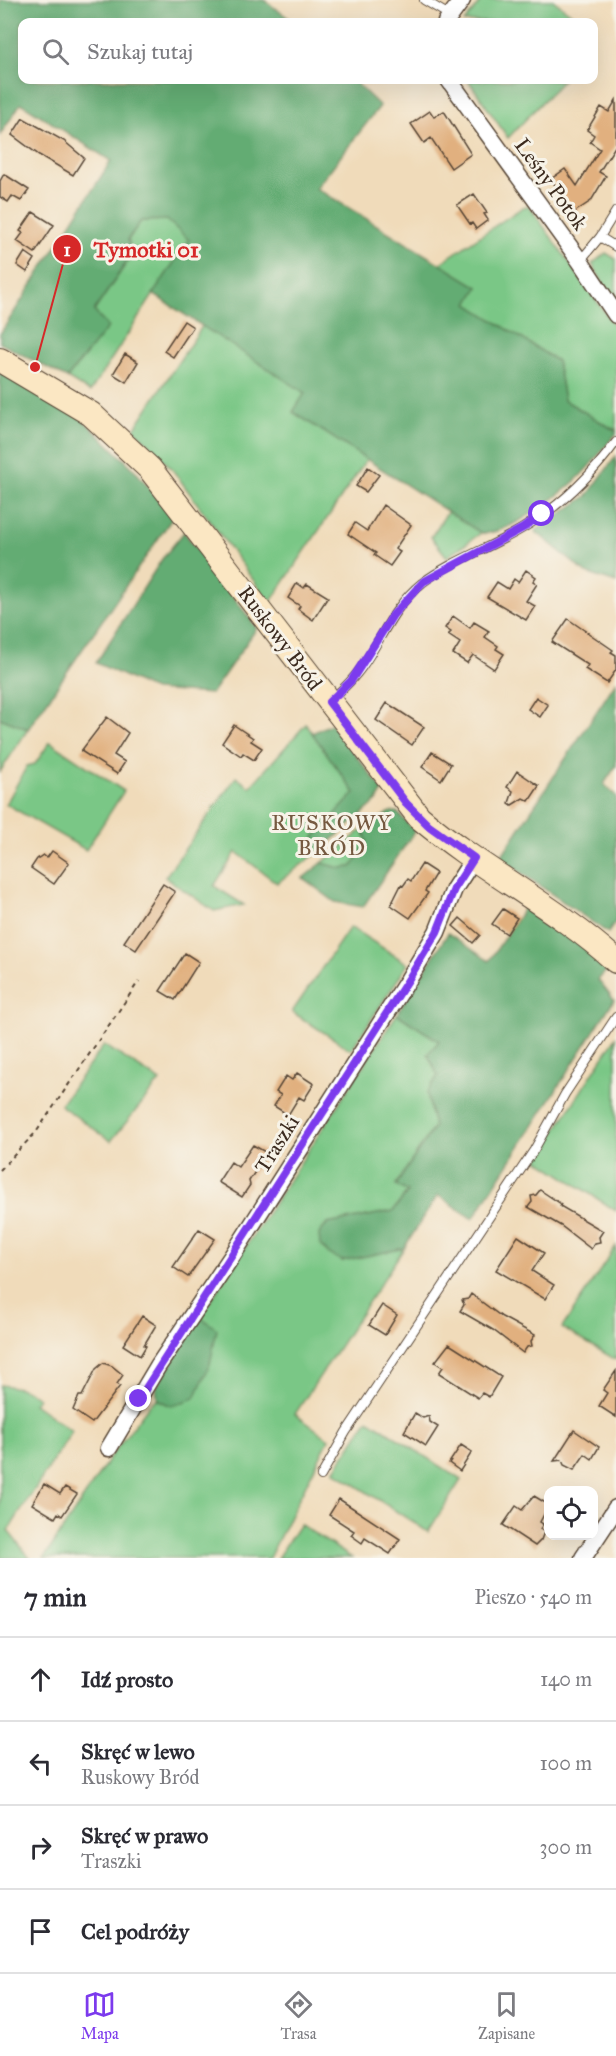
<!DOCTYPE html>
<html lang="pl">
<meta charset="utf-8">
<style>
body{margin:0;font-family:"IM FELL Great Primer",serif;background:#f7f7f7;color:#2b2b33}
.controls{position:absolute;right:18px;bottom:18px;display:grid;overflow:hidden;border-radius:12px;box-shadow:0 6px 24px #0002}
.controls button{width:54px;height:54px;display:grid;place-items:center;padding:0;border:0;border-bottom:2px solid #e1e1e2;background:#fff;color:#2b2b33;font:30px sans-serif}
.stop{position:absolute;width:18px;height:18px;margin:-14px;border:4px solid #7c3aed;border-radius:50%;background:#fff}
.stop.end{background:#7c3aed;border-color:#fff;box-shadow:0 2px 6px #0008}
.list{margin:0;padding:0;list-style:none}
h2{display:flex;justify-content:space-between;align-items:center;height:78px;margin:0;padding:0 24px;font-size:26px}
h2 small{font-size:20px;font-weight:400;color:#7c7c81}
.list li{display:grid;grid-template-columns:39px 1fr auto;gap:18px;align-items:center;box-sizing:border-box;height:84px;padding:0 24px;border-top:2px solid #e1e1e2}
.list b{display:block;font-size:22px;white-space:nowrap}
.list p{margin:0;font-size:20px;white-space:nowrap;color:#7c7c81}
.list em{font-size:20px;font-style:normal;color:#7c7c81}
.icon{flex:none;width:33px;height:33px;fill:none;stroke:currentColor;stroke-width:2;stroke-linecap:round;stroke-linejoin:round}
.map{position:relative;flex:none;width:616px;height:1558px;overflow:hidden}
.search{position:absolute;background:#fff;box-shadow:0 6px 24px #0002;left:18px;right:18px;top:18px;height:66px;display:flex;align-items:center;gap:15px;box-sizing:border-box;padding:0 21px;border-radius:12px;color:#7c7c81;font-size:22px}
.sheet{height:414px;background:#fff}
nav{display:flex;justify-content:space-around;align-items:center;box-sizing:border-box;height:84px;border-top:2px solid #e1e1e2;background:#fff;font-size:16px;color:#7c7c81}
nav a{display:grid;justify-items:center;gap:3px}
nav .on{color:#7c3aed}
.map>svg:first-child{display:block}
.green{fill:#7ac786;stroke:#5a7852;stroke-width:1.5}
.forest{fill:#63ac73;stroke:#4f6b48;stroke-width:1.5}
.building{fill:#e1b07f}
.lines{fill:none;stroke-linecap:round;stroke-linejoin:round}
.lane-casing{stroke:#564535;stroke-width:10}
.street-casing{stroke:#564535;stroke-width:19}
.secondary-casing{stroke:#564535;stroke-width:26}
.path{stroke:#564535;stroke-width:2;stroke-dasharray:4.5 4.5;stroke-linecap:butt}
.lane{stroke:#fff;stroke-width:8}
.street{stroke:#fff;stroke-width:16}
.secondary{stroke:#fbe7c3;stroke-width:24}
.route{stroke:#7c3aed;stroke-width:8}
.labels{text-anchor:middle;stroke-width:6;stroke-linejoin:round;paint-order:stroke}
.street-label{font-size:21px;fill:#3b2a1e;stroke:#f7f3e8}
.neighbourhood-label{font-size:22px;letter-spacing:1.5px;fill:#755940;stroke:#f7f3e8}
.leader{fill:none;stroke:#d62828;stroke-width:2}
.callout-dot{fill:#d62828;stroke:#f7f3e8;stroke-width:2}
.mark-label{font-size:18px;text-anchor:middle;font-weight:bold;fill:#fff}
.callout-label{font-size:22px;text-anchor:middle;font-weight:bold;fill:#d62828;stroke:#f7f3e8;stroke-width:6;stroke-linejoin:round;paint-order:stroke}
</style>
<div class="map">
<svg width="616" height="1558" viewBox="0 0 616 1558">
<rect width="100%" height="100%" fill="#f7f3e8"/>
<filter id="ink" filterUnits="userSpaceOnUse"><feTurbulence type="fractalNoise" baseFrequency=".0167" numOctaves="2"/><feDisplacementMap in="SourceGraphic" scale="12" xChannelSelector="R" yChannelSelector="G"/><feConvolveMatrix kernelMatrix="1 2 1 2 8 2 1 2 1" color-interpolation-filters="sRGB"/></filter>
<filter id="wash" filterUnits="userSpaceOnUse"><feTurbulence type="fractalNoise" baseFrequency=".008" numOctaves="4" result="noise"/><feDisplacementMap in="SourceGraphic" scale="24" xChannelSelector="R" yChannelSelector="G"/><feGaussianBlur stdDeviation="1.35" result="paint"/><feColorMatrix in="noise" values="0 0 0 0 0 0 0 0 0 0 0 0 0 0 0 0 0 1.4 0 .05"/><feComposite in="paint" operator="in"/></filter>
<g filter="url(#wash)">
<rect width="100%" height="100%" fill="#f0dbba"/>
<!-- green -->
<path class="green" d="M482,0H553L582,22H464Z
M468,80H563L508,138Z
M529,206L616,328V431L564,400L557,361L467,304L478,287L439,264L523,207Z
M168,220L189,240L90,392L67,378L107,327L94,311L132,255L128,240L141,221Z
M606,253L616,259V305L592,264Z
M203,325L306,393L293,412L367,459L270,603L172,469L134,429Z
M448,511L481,533L447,557L431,537Z
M0,718L28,729L0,772Z
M306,724L355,793L315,837L321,850L277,883L236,852L214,886L244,905L214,911L165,877L236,777L250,787Z
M50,742L124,791L86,850L6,804L27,766L35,764Z
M363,829L367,841L352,867L340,868L322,863Z
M350,927L408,964L351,1050L292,1012Z
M397,1014L439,1041L428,1054L438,1076L427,1093L434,1127L396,1184L408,1191L393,1211L327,1224L342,1261L404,1248L295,1414L329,1439L269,1558H44L111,1456L149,1405L157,1399L171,1406L200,1317Z
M616,1037V1211L537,1159Z
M104,1045L160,1081L111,1141L60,1105Z
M616,1246V1360L562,1328Z
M0,1385C15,1387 26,1388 38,1398L34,1404L72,1431L8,1531L30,1558H0Z
M368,1419L461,1480L428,1532L334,1471Z
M300,1524L304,1527L352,1558H277Z"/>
<!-- forest -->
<path class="forest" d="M0,0H264L294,22H22V80H353L380,106L316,188L478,287L468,304L557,361L564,400L616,431V434C603,449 591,466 576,480C560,495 503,538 481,533L293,412L305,393L153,294L189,240L167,220L141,221L128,239L132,254L94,311L108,327L67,378L0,343V334L111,161L21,103L0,135Z
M0,370L75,412L133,468L173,517L28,729L0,718Z
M616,456V583L586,573L535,531L587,496Z
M184,532L257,628L211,694L154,690L96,663L162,559Z
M616,682V766L604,784L616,796V921L608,933L500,858Z
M331,724L383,790L377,801L321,850L314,837L355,793L312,733Z
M390,812H397L415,831L363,907L335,902L303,878L322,863L340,868L352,867L367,841L363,829Z
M526,905L596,952L594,958L607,970L598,980L614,1000L473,1219L438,1195L404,1248L342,1261L329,1254L320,1245L319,1234L327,1224L393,1211L408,1192L396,1185L434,1127L427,1093L438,1076L428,1054L439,1041L397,1014L448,933L489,961Z
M200,1317L217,1329L210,1364L195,1398L171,1406L157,1399L156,1387Z"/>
<g id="blocks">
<!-- building -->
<path class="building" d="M616,100V145L599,172L606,176L591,201L573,213L551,179L565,169L577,186L600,149L590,142L594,135L587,130L601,107L609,112Z
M430,111L434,117L444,111L471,154L451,168L431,138L424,143L411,124Z
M23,118L64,141L84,158L73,175L39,155L12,135Z
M4,174L29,190L21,201L12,196L8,202L0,197V181Z
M474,194L487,213L484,214L488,220L476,229L472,223L470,224L457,205Z
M33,212L54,225L35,253L17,241L23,233L20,231Z
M25,252L35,259L27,272L17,265Z
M184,321L193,327L173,357L164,351Z
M125,354L138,362L126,382L113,374Z
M368,467L379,475L366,492L356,486Z
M383,505L411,525L395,549L400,552L390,566L374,555L376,553L348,534L355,523L367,531Z
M526,570L536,577L533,581L537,584L526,601L535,606L526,620L487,597L497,582L508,589L514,579L518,582Z
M297,583L304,588L307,584L328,597L313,620L298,609L300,606L288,598Z
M453,616L470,628L474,622L489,631L485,637L498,646L496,649L504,654L494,669L473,655L467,663L453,654L460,643L448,635L451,632L445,628Z
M568,619L613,650L611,652L616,655V670L607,683L585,669L588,665L552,642Z
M536,697L548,705L540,717L528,709Z
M387,703L424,727L412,745L376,720Z
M107,717L128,733L114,755L125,762L117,774L81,751Z
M234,725L253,738L251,741L262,748L254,760L243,753L241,756L222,743Z
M432,752L451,764L441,780L422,767Z
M517,771L539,786L529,801L523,798L512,805L509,803L513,791L507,787Z
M52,851L69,863L54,884L31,868L37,859L43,855L47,858Z
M422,864L436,873L425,891L428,893L410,918L391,905L401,885L403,886L408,879L411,881Z
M163,884L175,892L136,950L124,942Z
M503,909L517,918L507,934L492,924Z
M460,918L480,935L473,943L453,926Z
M185,953L199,962L175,1000L160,991Z
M297,1073L314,1084L304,1100L299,1097L288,1115L274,1106L281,1095L276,1092L286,1076L292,1080Z
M253,1145L267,1153L249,1181L250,1185L242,1197L218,1182L231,1162L238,1167Z
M540,1190L561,1204L560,1206L603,1231L599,1237L600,1242L595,1243L591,1249L561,1226L528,1207L532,1202L531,1196L536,1195Z
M199,1229L215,1239L188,1277L173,1267Z
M518,1236L544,1253L532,1271L554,1285L545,1299L496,1270Z
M471,1294L502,1317L535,1335L531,1341L532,1346L527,1347L523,1353L493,1330L460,1311L464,1305L462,1300L468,1299Z
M382,1305L397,1315L385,1335L369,1325Z
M142,1316L156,1325L144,1345L146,1346L140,1356L123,1345Z
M449,1344L501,1377L489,1397L482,1393L478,1398L439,1373L443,1367L435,1362Z
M103,1363L112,1366L123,1375L117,1384L120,1386L92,1423L73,1410L79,1396H82L96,1369Z
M616,1371V1417L599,1406L607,1393L603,1390Z
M415,1413L423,1418L429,1416L430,1422L438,1427L426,1446L404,1432Z
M574,1430L599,1447L592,1459L585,1454L574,1470L564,1465L562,1460L554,1461Z
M461,1445L472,1452L460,1471L449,1463Z
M44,1484L60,1494L65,1487L77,1494L62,1516L58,1513L55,1518L32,1504Z
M534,1496L549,1505L540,1522L543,1524L540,1529L544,1532L541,1540L535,1546L503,1525L516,1506L522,1510Z
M339,1499L400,1539L390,1554L365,1538L362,1543L351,1535L354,1531L329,1515Z"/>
</g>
</g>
<g filter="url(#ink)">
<use href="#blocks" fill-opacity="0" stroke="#564535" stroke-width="1.5"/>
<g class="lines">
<defs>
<path id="lane" d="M424,0L449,15
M600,237L616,247
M580,261L600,237L616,211
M330,701C342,690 353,680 362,667C382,639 393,606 422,583C453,560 490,548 523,528C559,507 591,476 616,442
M321,1476L346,1432L534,1150L565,1094L616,1017"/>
<path id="street" d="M446,22L462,0
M449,80L580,261L616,315
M109,1448L158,1366L232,1256L408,980L437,932L454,889L474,858
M583,1558L616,1508"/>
<path id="secondary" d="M0,360L91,414L150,469L419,817C481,870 555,906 616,961"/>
</defs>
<!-- lane casing -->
<use href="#lane" class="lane-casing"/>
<!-- street casing -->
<use href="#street" class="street-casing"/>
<!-- secondary casing -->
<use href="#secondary" class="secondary-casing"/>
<!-- path -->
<path class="path" d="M0,1170L37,1131L139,981"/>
<!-- lane -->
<use href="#lane" class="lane"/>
<!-- street -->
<use href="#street" class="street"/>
<!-- secondary -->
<use href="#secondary" class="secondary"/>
</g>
</g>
<g class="lines" filter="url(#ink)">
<!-- route -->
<path class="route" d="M139,1399L408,980L437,932L454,889L474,858L429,826L406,803L329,702L351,681L393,615L423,582L523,528L542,514"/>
</g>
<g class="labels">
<!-- street labels -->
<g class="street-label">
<text transform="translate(551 184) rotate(54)" y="7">Leśny Potok</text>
<text transform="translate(280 638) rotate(53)" y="7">Ruskowy Bród</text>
<text transform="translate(277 1144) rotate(-58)" y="7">Traszki</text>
</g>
<!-- neighbourhood labels -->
<g class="neighbourhood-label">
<text x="332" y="830">RUSKOWY<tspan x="332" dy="25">BRÓD</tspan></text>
</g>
</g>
<!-- callouts -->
<path class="leader" d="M35 367L67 249"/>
<g class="callout-dot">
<circle cx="35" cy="367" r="6"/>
<circle cx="67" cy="249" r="15"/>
</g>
<g class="mark-label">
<text x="67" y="256">1</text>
</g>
<g class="callout-label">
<text x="146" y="257">Tymotki 01</text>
</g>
</svg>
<div class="controls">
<button><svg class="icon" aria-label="locate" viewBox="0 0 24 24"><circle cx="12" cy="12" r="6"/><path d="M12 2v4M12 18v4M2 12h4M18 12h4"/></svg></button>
</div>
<div class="stop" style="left:542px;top:514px"></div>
<div class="stop end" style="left:139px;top:1399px"></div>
<div class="search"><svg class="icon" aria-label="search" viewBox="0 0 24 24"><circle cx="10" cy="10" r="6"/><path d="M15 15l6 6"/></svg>Szukaj tutaj</div>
</div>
<section class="sheet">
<h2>7 min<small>Pieszo · 540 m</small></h2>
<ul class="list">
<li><svg class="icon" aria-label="ahead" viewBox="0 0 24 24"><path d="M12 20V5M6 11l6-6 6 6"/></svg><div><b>Idź prosto</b></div><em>140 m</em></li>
<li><svg class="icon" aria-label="left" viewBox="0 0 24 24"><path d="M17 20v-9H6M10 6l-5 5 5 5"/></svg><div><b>Skręć w lewo</b><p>Ruskowy Bród</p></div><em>100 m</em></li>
<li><svg class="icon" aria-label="right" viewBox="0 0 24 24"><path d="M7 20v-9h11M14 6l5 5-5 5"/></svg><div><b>Skręć w prawo</b><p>Traszki</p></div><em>300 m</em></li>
<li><svg class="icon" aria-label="arrive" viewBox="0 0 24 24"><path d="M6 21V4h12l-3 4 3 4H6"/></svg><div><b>Cel podróży</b></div></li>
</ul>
</section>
<nav>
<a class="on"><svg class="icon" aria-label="map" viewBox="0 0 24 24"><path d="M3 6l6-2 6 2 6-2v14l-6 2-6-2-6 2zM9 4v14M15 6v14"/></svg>Mapa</a>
<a><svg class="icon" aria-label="directions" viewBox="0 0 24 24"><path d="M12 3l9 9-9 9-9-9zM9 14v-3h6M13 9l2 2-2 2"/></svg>Trasa</a>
<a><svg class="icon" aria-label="saved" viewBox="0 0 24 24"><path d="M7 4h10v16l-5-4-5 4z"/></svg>Zapisane</a>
</nav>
